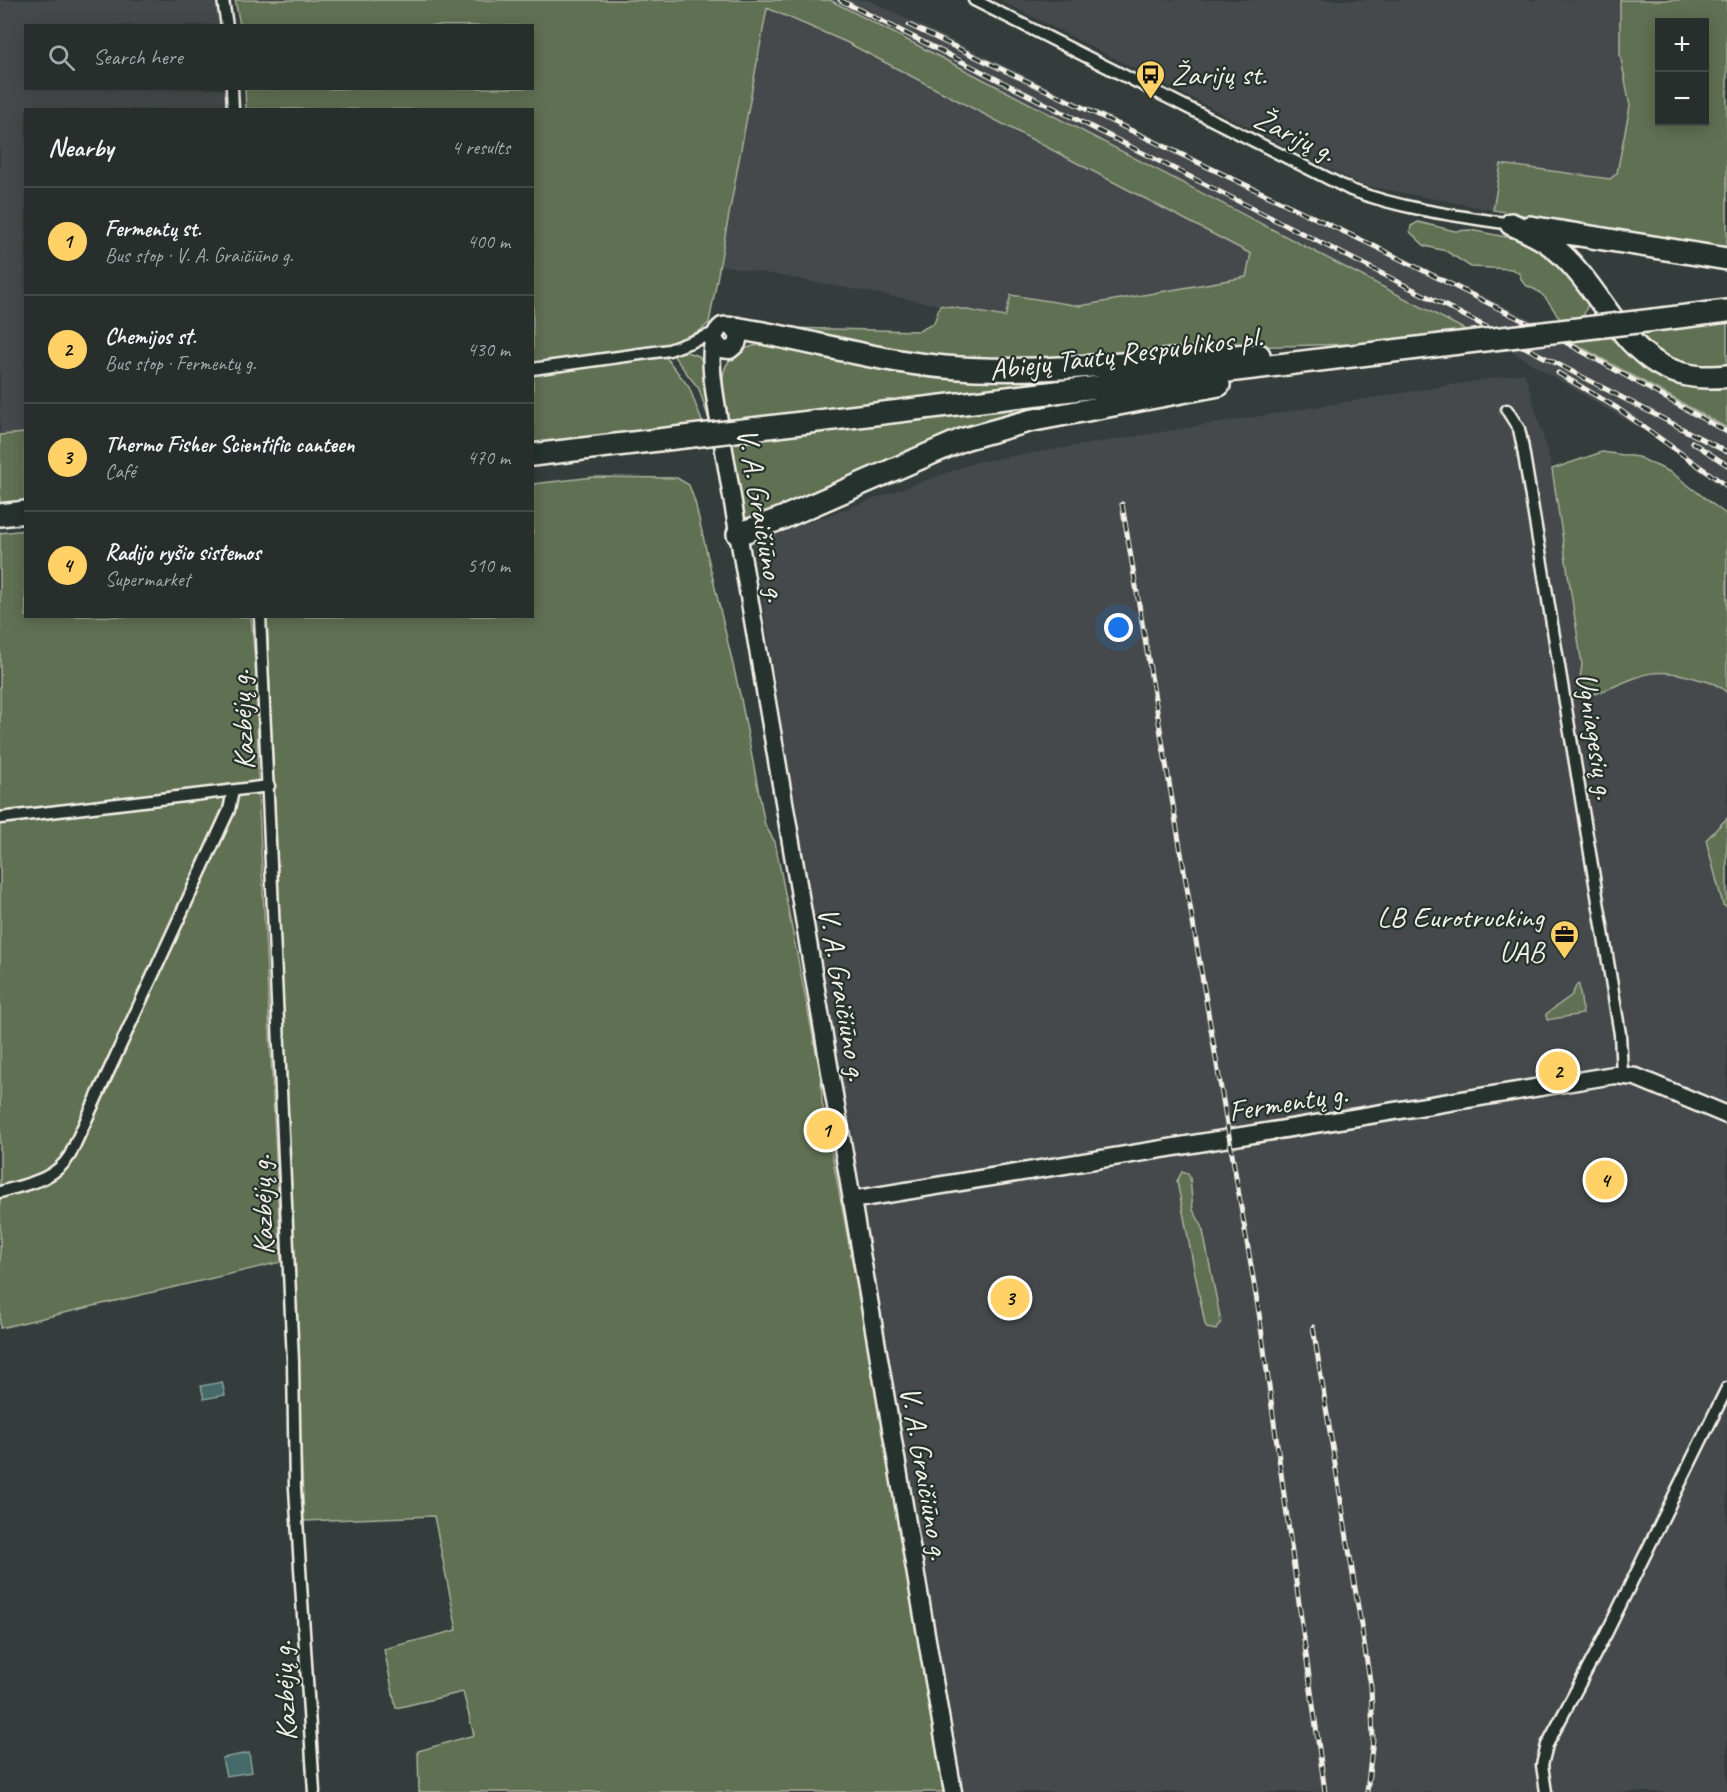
<!DOCTYPE html>
<meta charset="utf-8">
<style>
body{margin:0;font-family:Caveat,sans-serif;background:#2f3634;color:#f1f3f6}
.controls{position:absolute;right:18px;top:18px;display:grid;overflow:hidden;border-radius:0px;box-shadow:0 3px 15px #0003}
.controls button{width:54px;height:54px;display:grid;place-items:center;padding:0;border:0;border-bottom:2px solid #434a48;background:#272e2c;color:#f1f3f6;font:30px sans-serif}
.you{position:absolute;left:1119px;top:628px;width:21px;height:21px;margin:-15px;border:4px solid #fff;border-radius:50%;background:#1a73e8;box-shadow:0 0 0 9px #1a73e833}
.badge{display:grid;place-items:center;width:39px;height:39px;border-radius:50%;background:#ffd166;color:#111;font-size:20px;font-weight:700}
.pin{position:absolute;translate:-50% -50%;border:3px solid #fff;box-shadow:0 2px 6px #0006}
.list{margin:0;padding:0;list-style:none}
h2{display:flex;justify-content:space-between;align-items:center;height:78px;margin:0;padding:0 24px;font-size:26px}
h2 small{font-size:20px;font-weight:400;color:#a4a8a9}
.list li{display:grid;grid-template-columns:39px 1fr auto;gap:18px;align-items:center;box-sizing:border-box;height:108px;padding:0 24px;border-top:2px solid #434a48}
.list b{display:block;font-size:22px;white-space:nowrap}
.list p{margin:0;font-size:20px;white-space:nowrap;color:#a4a8a9}
.list em{font-size:20px;font-style:normal;color:#a4a8a9}
.icon{flex:none;width:33px;height:33px;fill:none;stroke:currentColor;stroke-width:2;stroke-linecap:round;stroke-linejoin:round}
.map{position:relative;flex:none;width:1727px;height:1792px;overflow:hidden}
.search{position:absolute;background:#272e2c;box-shadow:0 3px 15px #0003;left:24px;top:24px;width:510px;height:66px;display:flex;align-items:center;gap:15px;box-sizing:border-box;padding:0 21px;border-radius:0px;color:#a4a8a9;font-size:22px}
.panel{position:absolute;background:#272e2c;box-shadow:0 3px 15px #0003;left:24px;top:108px;width:510px;height:510px;border-radius:0px}
.map>svg:first-child{display:block}
.built{fill:#44494b}
.green{fill:#607052;stroke:#aab09d;stroke-width:1.5;fill-rule:evenodd}
.water{fill:#456a69;stroke:#8ba09c;stroke-width:1.5}
.lines{fill:none;stroke-linecap:round;stroke-linejoin:round}
.street-casing{stroke:#f4f1e8;stroke-width:15}
.secondary-casing{stroke:#f4f1e8;stroke-width:21}
.highway-casing{stroke:#f4f1e8;stroke-width:26}
.street{stroke:#26332d;stroke-width:10}
.secondary{stroke:#26332d;stroke-width:16}
.highway{stroke:#26332d;stroke-width:21}
.rail-casing{stroke:#f4f1e8;stroke-width:5}
.rail{stroke:#26332d;stroke-width:3;stroke-dasharray:9;stroke-linecap:butt}
.highway-bridge-casing{stroke:#f4f1e8;stroke-width:26;stroke-linecap:butt}
.highway-bridge{stroke:#26332d;stroke-width:21}
.labels{text-anchor:middle;stroke-width:4.5;stroke-linejoin:round;paint-order:stroke}
.poi-label{font-size:30px;fill:#f4f1e8;stroke:#26332d;text-anchor:start}
.street-label{font-size:30px;fill:#f4f1e8;stroke:#26332d}
</style>
<div class="map">
<svg width="1727" height="1792" viewBox="0 0 1727 1792">
<rect width="100%" height="100%" fill="#343d3b"/>
<filter id="ink" filterUnits="userSpaceOnUse"><feTurbulence type="fractalNoise" baseFrequency=".0167" numOctaves="2"/><feDisplacementMap in="SourceGraphic" scale="12" xChannelSelector="R" yChannelSelector="G"/><feConvolveMatrix kernelMatrix="1 2 1 2 8 2 1 2 1" color-interpolation-filters="sRGB"/></filter>
<g filter="url(#ink)">
<!-- built -->
<path class="built" d="M0,0H214L222,25L26,26V88L225,89L226,109L26,110L25,433L0,435Z
M830,0H868L1537,322L1466,330Z
M1000,0H1620V54L1630,106L1617,173L1610,179L1501,164L1493,210L1362,185Z
M767,8L846,42L1251,254L1246,277L1080,306L1011,295L1006,317L720,265Z
M1572,342L1727,428V492L1659,440L1507,349Z
M1525,373L1552,469L1582,665L1579,684L1598,694L1618,682L1651,673H1681L1721,686L1727,693V818L1706,840L1723,905L1727,908V1792H960L822,976L753,542L977,462Z"/>
<!-- green -->
<path class="green" d="M235,0H830L1466,330L1353,344L1248,347L1050,362L889,355L786,328L919,331L934,323L940,305L1005,317L1011,295L1080,306L1246,277L1251,254L846,42L767,8L709,323L690,339L669,344L533,363L532,110L246,109L245,89L532,88V26L240,25Z
M1620,0H1727V248L1493,210L1501,164L1610,179L1617,173L1630,106L1620,54ZM1660,22H1704V122H1660Z
M1418,222L1455,231L1470,230L1527,241L1545,249L1590,299L1583,317L1560,319C1554,311 1548,298 1539,292C1529,285 1522,288 1520,274L1512,269L1471,267L1446,251L1425,246L1410,232L1411,226Z
M1727,321V370H1706L1661,357L1636,334Z
M1614,337L1621,347L1634,357L1727,384V428L1572,342Z
M758,345L1022,376L1024,386L726,421C722,386 713,354 758,345Z
M686,352L699,356L706,368L710,423L699,389L675,358L674,354Z
M665,356L689,387L703,424L533,444V376Z
M1142,391L1052,410L757,523L746,520L743,515L731,441Z
M25,433V503L0,507V435Z
M1602,452L1638,457L1672,473L1727,515V693C1719,684 1709,682 1698,679C1683,674 1669,671 1653,673C1635,674 1594,699 1583,695L1579,684L1582,665L1552,469Z
M594,477L677,478L689,485L695,502L741,699L765,825L775,842L821,1077L822,1102L874,1376L944,1792H419L418,1751L474,1735L463,1692L396,1708L384,1649L457,1630L434,1516L304,1521L267,617L532,616L533,484Z
M25,530L26,616L251,617L257,686L258,787L281,1262L0,1328V533Z
M1727,818V908L1723,905L1706,840Z
M1577,984L1579,985L1583,1014L1547,1020L1546,1014L1572,995Z
M1182,1172L1188,1174L1190,1178L1193,1210L1202,1226L1221,1322L1216,1330L1207,1328L1205,1324L1177,1181Z"/>
<!-- water -->
<path class="water" d="M222,1382L225,1395L204,1399L201,1386Z
M249,1753L252,1772L226,1776L222,1758Z"/>
<g class="lines">
<defs>
<path id="street" d="M223,0L227,26
M974,0L1351,190C1402,209 1457,216 1511,224
M232,88L233,110
M532,369L669,350L715,333
M1507,410L1519,429L1522,443L1620,1034L1622,1074
M260,616L293,1362L295,1488L314,1792
M0,818L269,786
M0,1192C27,1184 55,1180 70,1155L229,810L233,791
M1546,1792L1542,1765L1547,1745L1606,1634L1727,1388"/>
<path id="secondary" d="M715,341L721,349L730,350L737,344L739,336C736,328 731,324 722,326C703,339 715,394 718,415L953,1792
M851,1200L1614,1075L1636,1077L1727,1115"/>
<path id="highway" d="M1511,224C1527,231 1543,238 1556,249C1615,300 1628,388 1727,376
M1530,227L1727,259
M1654,320L1727,311
M735,328C805,339 874,361 945,367C1050,376 1154,358 1259,355
M752,429L1434,346
M532,455L692,436
M0,515L26,512
M738,534L780,519L964,439L1029,421L1219,385"/>
</defs>
<!-- street casing -->
<use href="#street" class="street-casing"/>
<!-- secondary casing -->
<use href="#secondary" class="secondary-casing"/>
<!-- highway casing -->
<use href="#highway" class="highway-casing"/>
<!-- street -->
<use href="#street" class="street"/>
<!-- secondary -->
<use href="#secondary" class="secondary"/>
<!-- highway -->
<use href="#highway" class="highway"/>
<defs>
<path id="rail" d="M840,0L1438,302L1727,452
M909,25L1376,247L1558,338L1727,432
M1558,373L1617,408L1727,486
M1692,442L1727,465
M1122,504L1259,1313L1325,1792
M1313,1327L1371,1687L1373,1739L1367,1792"/>
</defs>
<!-- rail casing -->
<use href="#rail" class="rail-casing"/>
<!-- rail -->
<use href="#rail" class="rail"/>
<defs>
<path id="highway-bridge" d="M1434,346L1654,320
M692,436L752,429"/>
</defs>
<!-- highway-bridge casing -->
<use href="#highway-bridge" class="highway-bridge-casing"/>
<!-- highway-bridge -->
<use href="#highway-bridge" class="highway-bridge"/>
</g>
</g>
<!-- icons -->
<defs>
<symbol id="bus-pin" viewBox="-11 -11 22 30"><path d="M0 17L-7.5 6A9.5 9.5 0 1 1 7.5 6Z" fill="#ffd166" stroke="#26332d"/><path d="M-5-6H5V4H4V6H2V4H-2V6H-4V4H-5ZM-3.5-4V0h7V-4ZM-3.5 1.2v1.5H-2V1.2ZM2 1.2v1.5H3.5V1.2Z" fill="#111"/></symbol>
<symbol id="office-pin" viewBox="-11 -11 22 30"><path d="M0 17L-7.5 6A9.5 9.5 0 1 1 7.5 6Z" fill="#ffd166" stroke="#26332d"/><path d="M-6-3h4V-5.5h4V-3h4V5H-6ZM-1-4.5V-3h2v-1.5ZM-6 0V1H6V0Z" fill="#111"/></symbol>
</defs>
<g fill-rule="evenodd">
<use href="#bus-pin" x="1134" y="58" width="33" height="45"/>
<use href="#office-pin" x="1548" y="918" width="33" height="45"/>
</g>
<g class="labels">
<!-- poi labels -->
<g class="poi-label">
<text x="1171" y="84">Žarijų st.</text>
<text x="1544" y="927" text-anchor="end">LB Eurotrucking<tspan x="1544" dy="34">UAB</tspan></text>
</g>
<!-- street labels -->
<g class="street-label">
<text transform="translate(1295 135) rotate(26)" y="10">Žarijų g.</text>
<text transform="translate(1126 353) rotate(-7)" y="10">Abiejų Tautų Respublikos pl.</text>
<text transform="translate(762 515) rotate(80)" y="10">V. A. Graičiūno g.</text>
<text transform="translate(242 720) rotate(-93)" y="10">Kazbėjų g.</text>
<text transform="translate(1596 736) rotate(81)" y="10">Ugniagesių g.</text>
<text transform="translate(843 994) rotate(80)" y="10">V. A. Graičiūno g.</text>
<text transform="translate(1288 1102) rotate(-9)" y="10">Fermentų g.</text>
<text transform="translate(262 1205) rotate(-92)" y="10">Kazbėjų g.</text>
<text transform="translate(925 1473) rotate(80)" y="10">V. A. Graičiūno g.</text>
<text transform="translate(284 1691) rotate(-93)" y="10">Kazbėjų g.</text>
</g>
</g>
</svg>
<div class="controls">
<button>+</button>
<button>−</button>
</div>
<div class="you"></div>
<div class="pin badge" style="left:826px;top:1130px">1</div>
<div class="pin badge" style="left:1558px;top:1071px">2</div>
<div class="pin badge" style="left:1010px;top:1298px">3</div>
<div class="pin badge" style="left:1605px;top:1180px">4</div>
<div class="search"><svg class="icon" aria-label="search" viewBox="0 0 24 24"><circle cx="10" cy="10" r="6"/><path d="M15 15l6 6"/></svg>Search here</div>
<section class="panel">
<h2>Nearby<small>4 results</small></h2>
<ul class="list">
<li><span class="badge">1</span><div><b>Fermentų st.</b><p>Bus stop · V. A. Graičiūno g.</p></div><em>400 m</em></li>
<li><span class="badge">2</span><div><b>Chemijos st.</b><p>Bus stop · Fermentų g.</p></div><em>430 m</em></li>
<li><span class="badge">3</span><div><b>Thermo Fisher Scientific canteen</b><p>Café</p></div><em>470 m</em></li>
<li><span class="badge">4</span><div><b>Radijo ryšio sistemos</b><p>Supermarket</p></div><em>510 m</em></li>
</ul>
</section>
</div>
